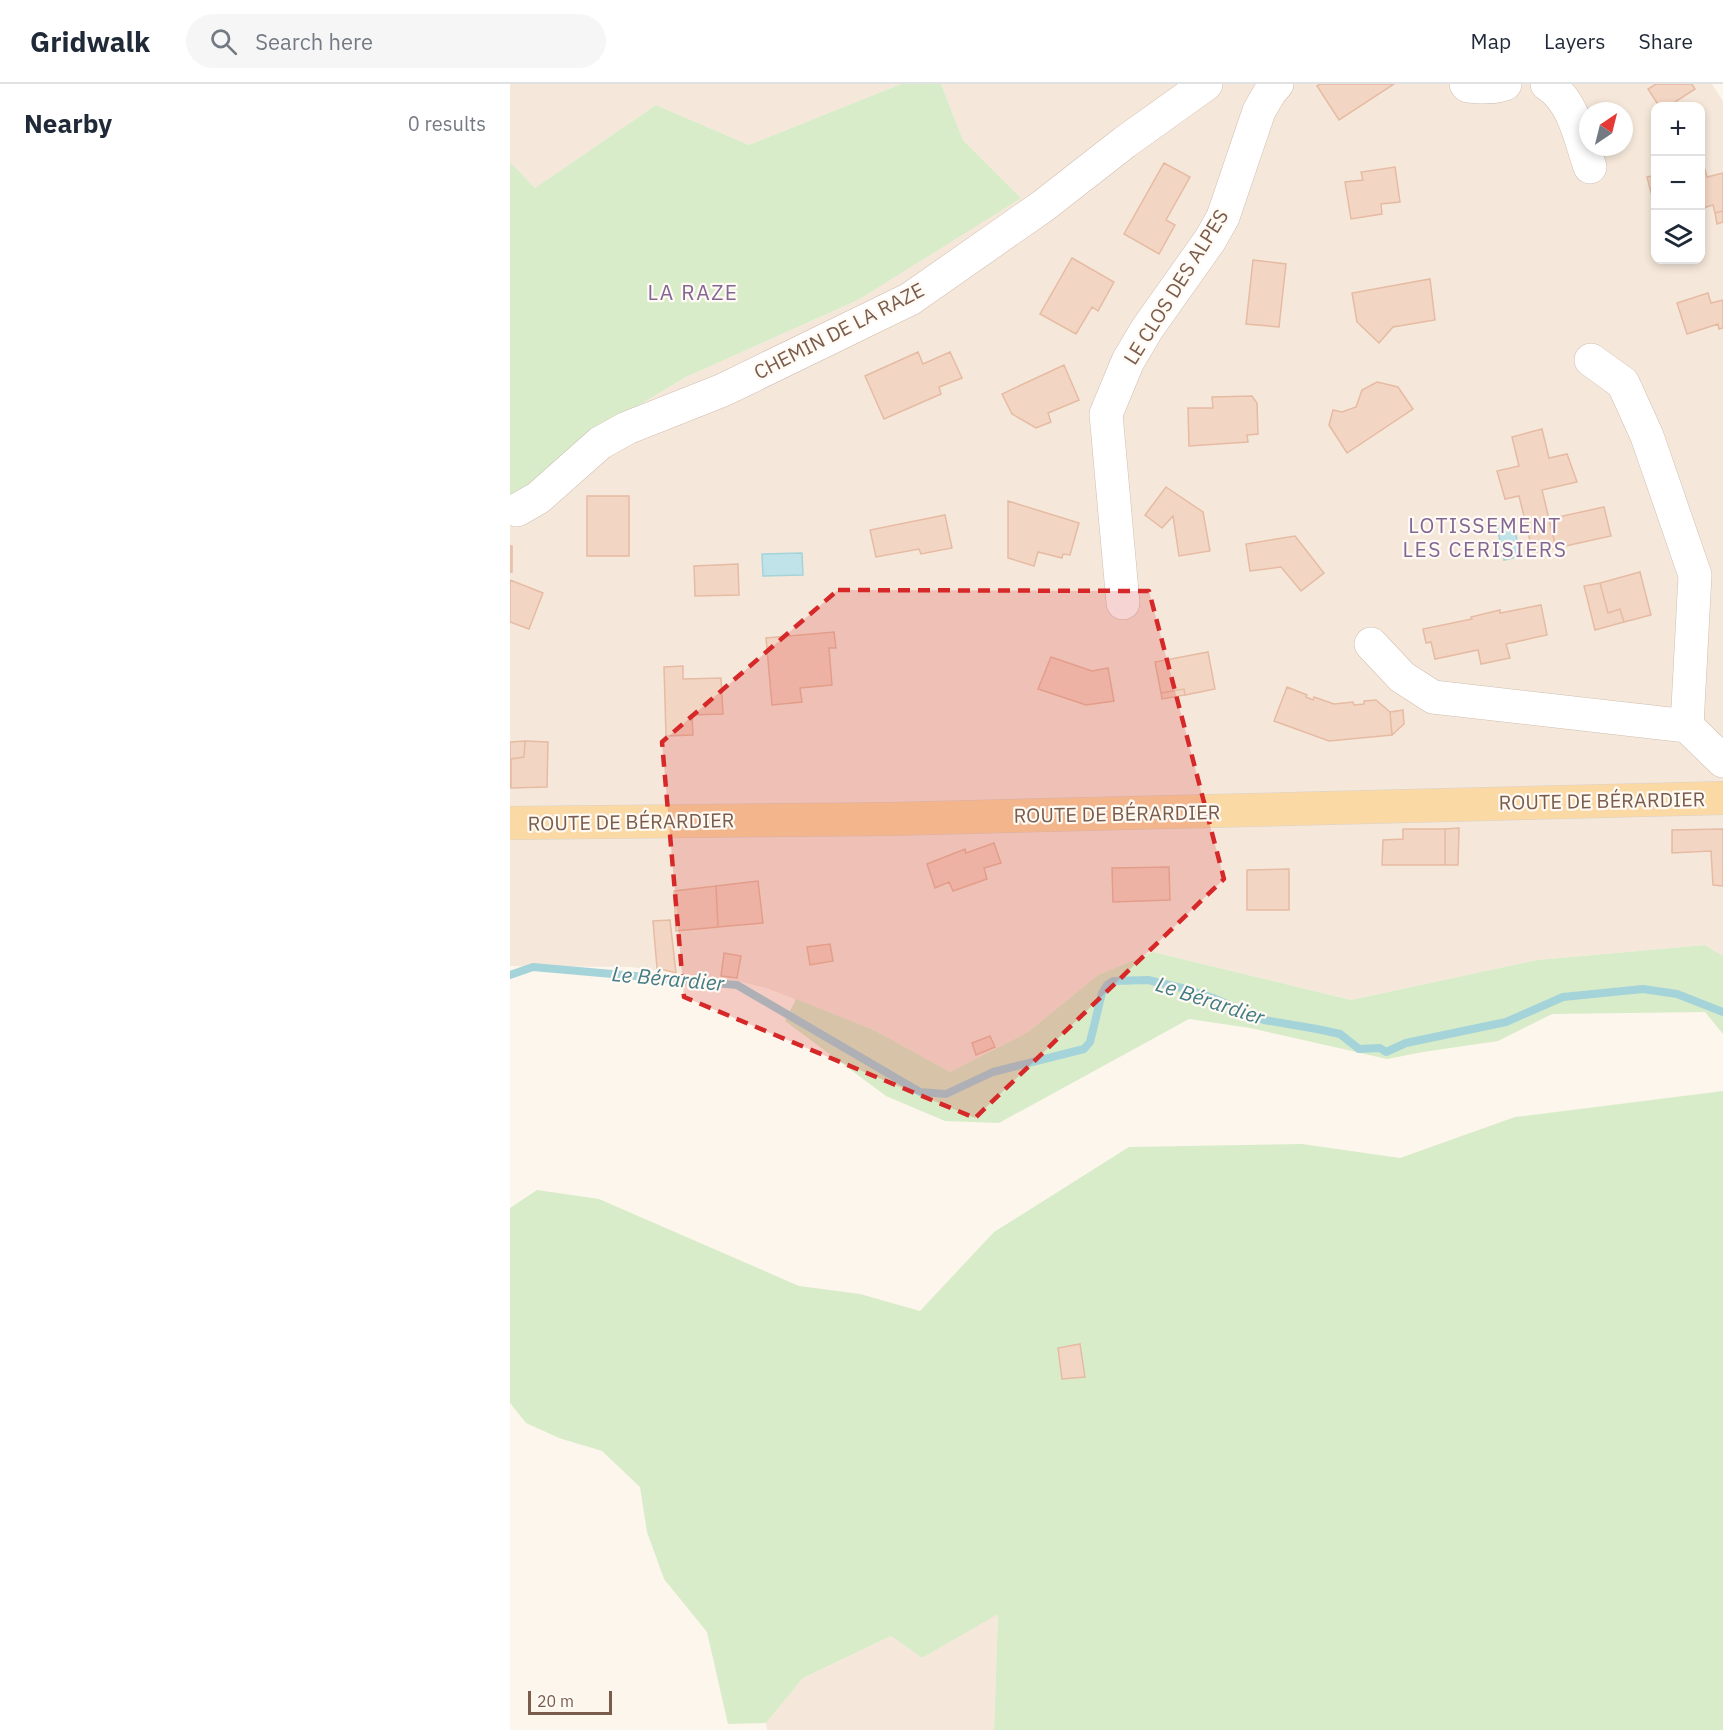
<!DOCTYPE html>
<meta charset="utf-8">
<style>
body{margin:0;font-family:"IBM Plex Sans",sans-serif;background:#f6f6f7;color:#1f2937}
.controls{position:absolute;right:18px;top:18px;display:grid;overflow:hidden;border-radius:12px;box-shadow:0 3px 9px #0003}
.controls button{width:54px;height:54px;display:grid;place-items:center;padding:0;border:0;border-bottom:2px solid #e0e1e3;background:#fff;color:#1f2937;font:30px sans-serif}
.compass{position:absolute;left:1069px;top:18px;width:54px;height:54px;border-radius:50%;background:#fff;box-shadow:0 3px 9px #0003;rotate:35deg}
.scale{position:absolute;left:18px;bottom:15px;width:84px;box-sizing:border-box;padding-left:6px;border:3px solid #7a5c4d;border-top:0;font-size:16px;line-height:21px;white-space:nowrap;color:#7a5c4d;-webkit-text-stroke:4px #fffaf3;paint-order:stroke}
.list{margin:0;padding:0;list-style:none}
h2{display:flex;justify-content:space-between;align-items:center;height:78px;margin:0;padding:0 24px;font-size:26px}
h2 small{font-size:20px;font-weight:400;color:#747a83}
.icon{flex:none;width:33px;height:33px;fill:none;stroke:currentColor;stroke-width:2;stroke-linecap:round;stroke-linejoin:round}
.map{position:relative;flex:none;width:1213px;height:1646px;overflow:hidden}
header{display:flex;align-items:center;gap:36px;box-sizing:border-box;height:84px;padding:0 30px;background:#fff;border-bottom:2px solid #e0e1e3}
header strong{font-size:28px}
nav{display:flex;gap:33px;margin-inline-start:auto;font-size:21px}
.search{width:420px;height:54px;background:#f6f6f7;display:flex;align-items:center;gap:15px;box-sizing:border-box;padding:0 21px;border-radius:33px;color:#747a83;font-size:22px}
main{display:flex}
aside{flex:1;background:#fff}
.map>svg:first-child{display:block}
.residential{fill:#f5e8da;fill-rule:evenodd}
.green{fill:#d8ecc9}
.water{fill:#bfe3e8;stroke:#a5d3da;stroke-width:1.5}
.lines{fill:none;stroke-linecap:round;stroke-linejoin:round}
.stream{stroke:#a5d3da;stroke-width:8}
.building{fill:#f3d5c3;stroke:#e6bba3;stroke-width:1.5}
.minor-casing{stroke:#d1beb0;stroke-width:34}
.major-casing{stroke:#dad1cd;stroke-width:34}
.minor{stroke:#fff;stroke-width:33}
.major{stroke:#fbd9a5;stroke-width:33}
.marked{fill:#d62828;fill-opacity:0.2;stroke:#d62828;stroke-width:4.5;stroke-dasharray:12 8;stroke-linejoin:round}
.labels{text-anchor:middle;stroke-width:4.5;stroke-linejoin:round;paint-order:stroke}
.street-label{font-size:20px;fill:#7a5c4d;stroke:#fffaf3}
.neighbourhood-label{font-size:21px;letter-spacing:1.5px;fill:#846695;stroke:#fffaf3}
.water-label{font-size:21px;font-style:italic;fill:#437c86;stroke:#fffaf3}
</style>
<header>
<strong>Gridwalk</strong>
<div class="search"><svg class="icon" aria-label="search" viewBox="0 0 24 24"><circle cx="10" cy="10" r="6"/><path d="M15 15l6 6"/></svg>Search here</div>
<nav><a>Map</a><a>Layers</a><a>Share</a></nav>
</header>
<main>
<aside>
<h2>Nearby<small>0 results</small></h2>
<ul class="list">
</ul>
</aside>
<div class="map">
<svg width="1213" height="1646" viewBox="0 0 1213 1646">
<rect width="100%" height="100%" fill="#fdf6ec"/>
<!-- residential -->
<path class="residential" d="M0,0H391L239,61L146,21L25,104L0,78Z
M431,0H1202L1213,17V872L1195,861L1027,876L841,916L643,868L588,891L518,948L440,988L364,946L256,904L223,896L120,883L0,882V414L101,338L176,293L348,216L510,113L453,56ZM1146,22H1190V176H1146ZM1078,27H1114V63H1078Z
M488,1529L484,1646H257L256,1639L293,1594L381,1552L412,1574Z"/>
<!-- green -->
<path class="green" d="M391,0H431L453,56L511,114L348,216L176,293L101,338L27,398L0,414V78L25,104L146,21L239,61Z
M1195,861L1213,872V950L1195,928L1042,930L988,957L913,968L877,975L740,944L679,935L489,1039L435,1037L376,1012L275,937L286,915L364,946L440,988L518,948L588,891L643,868L841,916L1027,876Z
M1213,1007V1646H484L488,1530L412,1574L381,1552L293,1594L256,1639L218,1640L197,1548L154,1495L137,1448L130,1403L92,1367L49,1354L16,1339L0,1319V1124L27,1106L89,1115L289,1202L350,1210L410,1227L484,1148L619,1063L792,1060L890,1074L1005,1033Z"/>
<!-- water -->
<path class="water" d="M1003,439L1011,472L994,476L987,443Z
M292,469L293,491L253,492L252,470Z"/>
<g class="lines">
<!-- stream -->
<path class="stream" d="M0,891L23,883L227,901L410,1008L436,1010L483,988L574,965L580,958L592,909L597,901L603,897L638,896L676,905L703,914L754,936L807,945L830,950L849,965L870,964L876,968L896,959L996,938L1053,913L1133,905L1167,910L1213,928"/>
</g>
<!-- building -->
<path class="building" d="M810,0H884L829,36L807,2Z
M1146,0H1182L1185,5L1159,22H1149L1138,5Z
M654,79L680,93L656,136L665,141L649,170L614,150Z
M1193,79L1197,93L1213,89V127L1205,129L1203,121L1190,125V80Z
M885,83L890,118L871,120L872,130L841,135L835,98L853,96L851,88Z
M1146,91V127L1137,93Z
M1213,127V138L1207,140L1205,129Z
M562,174L604,198L588,227L582,223L566,250L530,230Z
M743,176L776,180L769,243L736,240Z
M920,195L925,236L883,243L869,259L847,238L842,209Z
M1198,209L1201,219L1213,216V244L1209,245L1208,240L1177,250L1167,219Z
M408,268L413,280L440,268L452,294L429,303L431,310L374,335L355,292Z
M554,281L569,316L538,329L541,338L526,344L502,330L492,310Z
M867,298L888,303L903,325L837,369L819,341L823,326L832,328L846,323L852,306Z
M742,312L747,319L748,350L737,351L738,358L679,362L678,324H703L702,313Z
M1032,345L1039,374L1057,370L1067,398L1032,406L1046,464L1023,469L1009,412L995,415L987,387L1009,382L1002,353Z
M656,403L693,428L700,467L669,472L663,432L652,444L635,431Z
M77,412H119V472H77Z
M498,417L569,439L560,471L553,470L552,474L528,468L524,482L498,474Z
M1094,423L1101,452L1046,464L1039,435Z
M435,431L442,464L411,470L409,465L366,473L360,446Z
M785,452L814,489L791,507L771,483L740,487L736,460Z
M0,462H2V488H0Z
M228,480L229,511L185,512L184,482Z
M1130,488L1141,531L1114,538L1110,525L1098,529L1090,499Z
M0,496L33,509L19,545L0,538Z
M1090,499L1098,529L1110,525L1114,538L1085,546L1074,502Z
M1031,521L1037,551L996,560L1000,574L971,580L968,566L925,575L921,558L916,559L913,545L962,535L961,533L990,526V529Z
M324,548L326,564H319L322,601L290,604L292,618L262,621L256,554Z
M698,568L705,605L675,611L674,605L651,609L645,578Z
M541,573L582,587L598,584L604,617L576,621L528,605Z
M173,582V595L211,594L213,630L182,631L183,651L156,652L154,583Z
M777,603L797,611L796,613L803,616L804,613L824,620L843,618L844,621L854,620V617L866,616L880,628L882,651L819,657L764,637Z
M674,605L675,611L652,615L651,609Z
M893,626L894,640L882,651L880,628Z
M15,657L38,658L37,703L1,704V675L14,673Z
M15,657L14,673L1,675L0,704V658Z
M949,744L948,781H935V745Z
M893,745H935V781H872L873,756L893,755Z
M1213,745V802L1203,801L1201,767L1162,769V746Z
M484,759L491,779L474,784L477,795L443,807L439,798L425,804L417,780L455,765L456,769Z
M659,783L660,816L603,818L602,784Z
M779,785V826H737V786Z
M248,797L253,839L208,843L206,802Z
M206,802L208,843L166,847L164,807Z
M160,836L166,889L147,884L143,837Z
M320,860L323,877L300,881L297,863Z
M214,869L231,872L227,894L211,892Z
M480,952L485,963L466,971L462,959Z
M570,1260L575,1293L552,1295L548,1264Z"/>
<g class="lines">
<defs>
<path id="minor" d="M956,0L958,2C972,4 982,4 995,0
M1037,0C1064,17 1070,55 1080,83
M1081,276L1113,299L1137,352L1185,491L1177,642L1213,677
M7,426L28,414L90,359L117,344L213,306L400,215L533,122L615,58L696,0
M613,519L596,330L618,277L637,245L700,156L713,133L749,27L760,8L767,0
M861,560L892,593L923,613L1177,642"/>
<path id="major" d="M0,739L382,735L1213,714"/>
</defs>
<!-- minor casing -->
<use href="#minor" class="minor-casing"/>
<!-- major casing -->
<use href="#major" class="major-casing"/>
<!-- minor -->
<use href="#minor" class="minor"/>
<!-- major -->
<use href="#major" class="major"/>
</g>
<!-- marked area -->
<path class="marked" d="M328,506L639,507L714,795L465,1034L174,913L152,658Z"/>
<g class="labels">
<!-- street labels -->
<g class="street-label">
<text transform="translate(666 203) rotate(-58)" y="7">LE CLOS DES ALPES</text>
<text transform="translate(329 247) rotate(-27)" y="7">CHEMIN DE LA RAZE</text>
<text transform="translate(1092 717) rotate(-1)" y="7">ROUTE DE BÉRARDIER</text>
<text transform="translate(607 730) rotate(-1)" y="7">ROUTE DE BÉRARDIER</text>
<text transform="translate(121 738) rotate(-1)" y="7">ROUTE DE BÉRARDIER</text>
</g>
<!-- neighbourhood labels -->
<g class="neighbourhood-label">
<text x="183" y="216">LA RAZE</text>
<text x="975" y="449">LOTISSEMENT<tspan x="975" dy="24">LES CERISIERS</tspan></text>
</g>
<!-- water labels -->
<g class="water-label">
<text transform="translate(158 895) rotate(5)" y="7">Le Bérardier</text>
<text transform="translate(700 917) rotate(18)" y="7">Le Bérardier</text>
</g>
</g>
</svg>
<div class="controls">
<button>+</button>
<button>−</button>
<button><svg class="icon" aria-label="layers" viewBox="0 0 24 24"><path d="M12 4l9 5-9 5-9-5zM3 14l9 5 9-5"/></svg></button>
</div>
<svg class="compass" viewBox="-18 -18 36 36"><path d="M0-13l5 13h-10z" fill="#e53935"/><path d="M0 13l5-13h-10z" fill="#747a83"/></svg>
<div class="scale">20 m</div>
</div>
</main>
